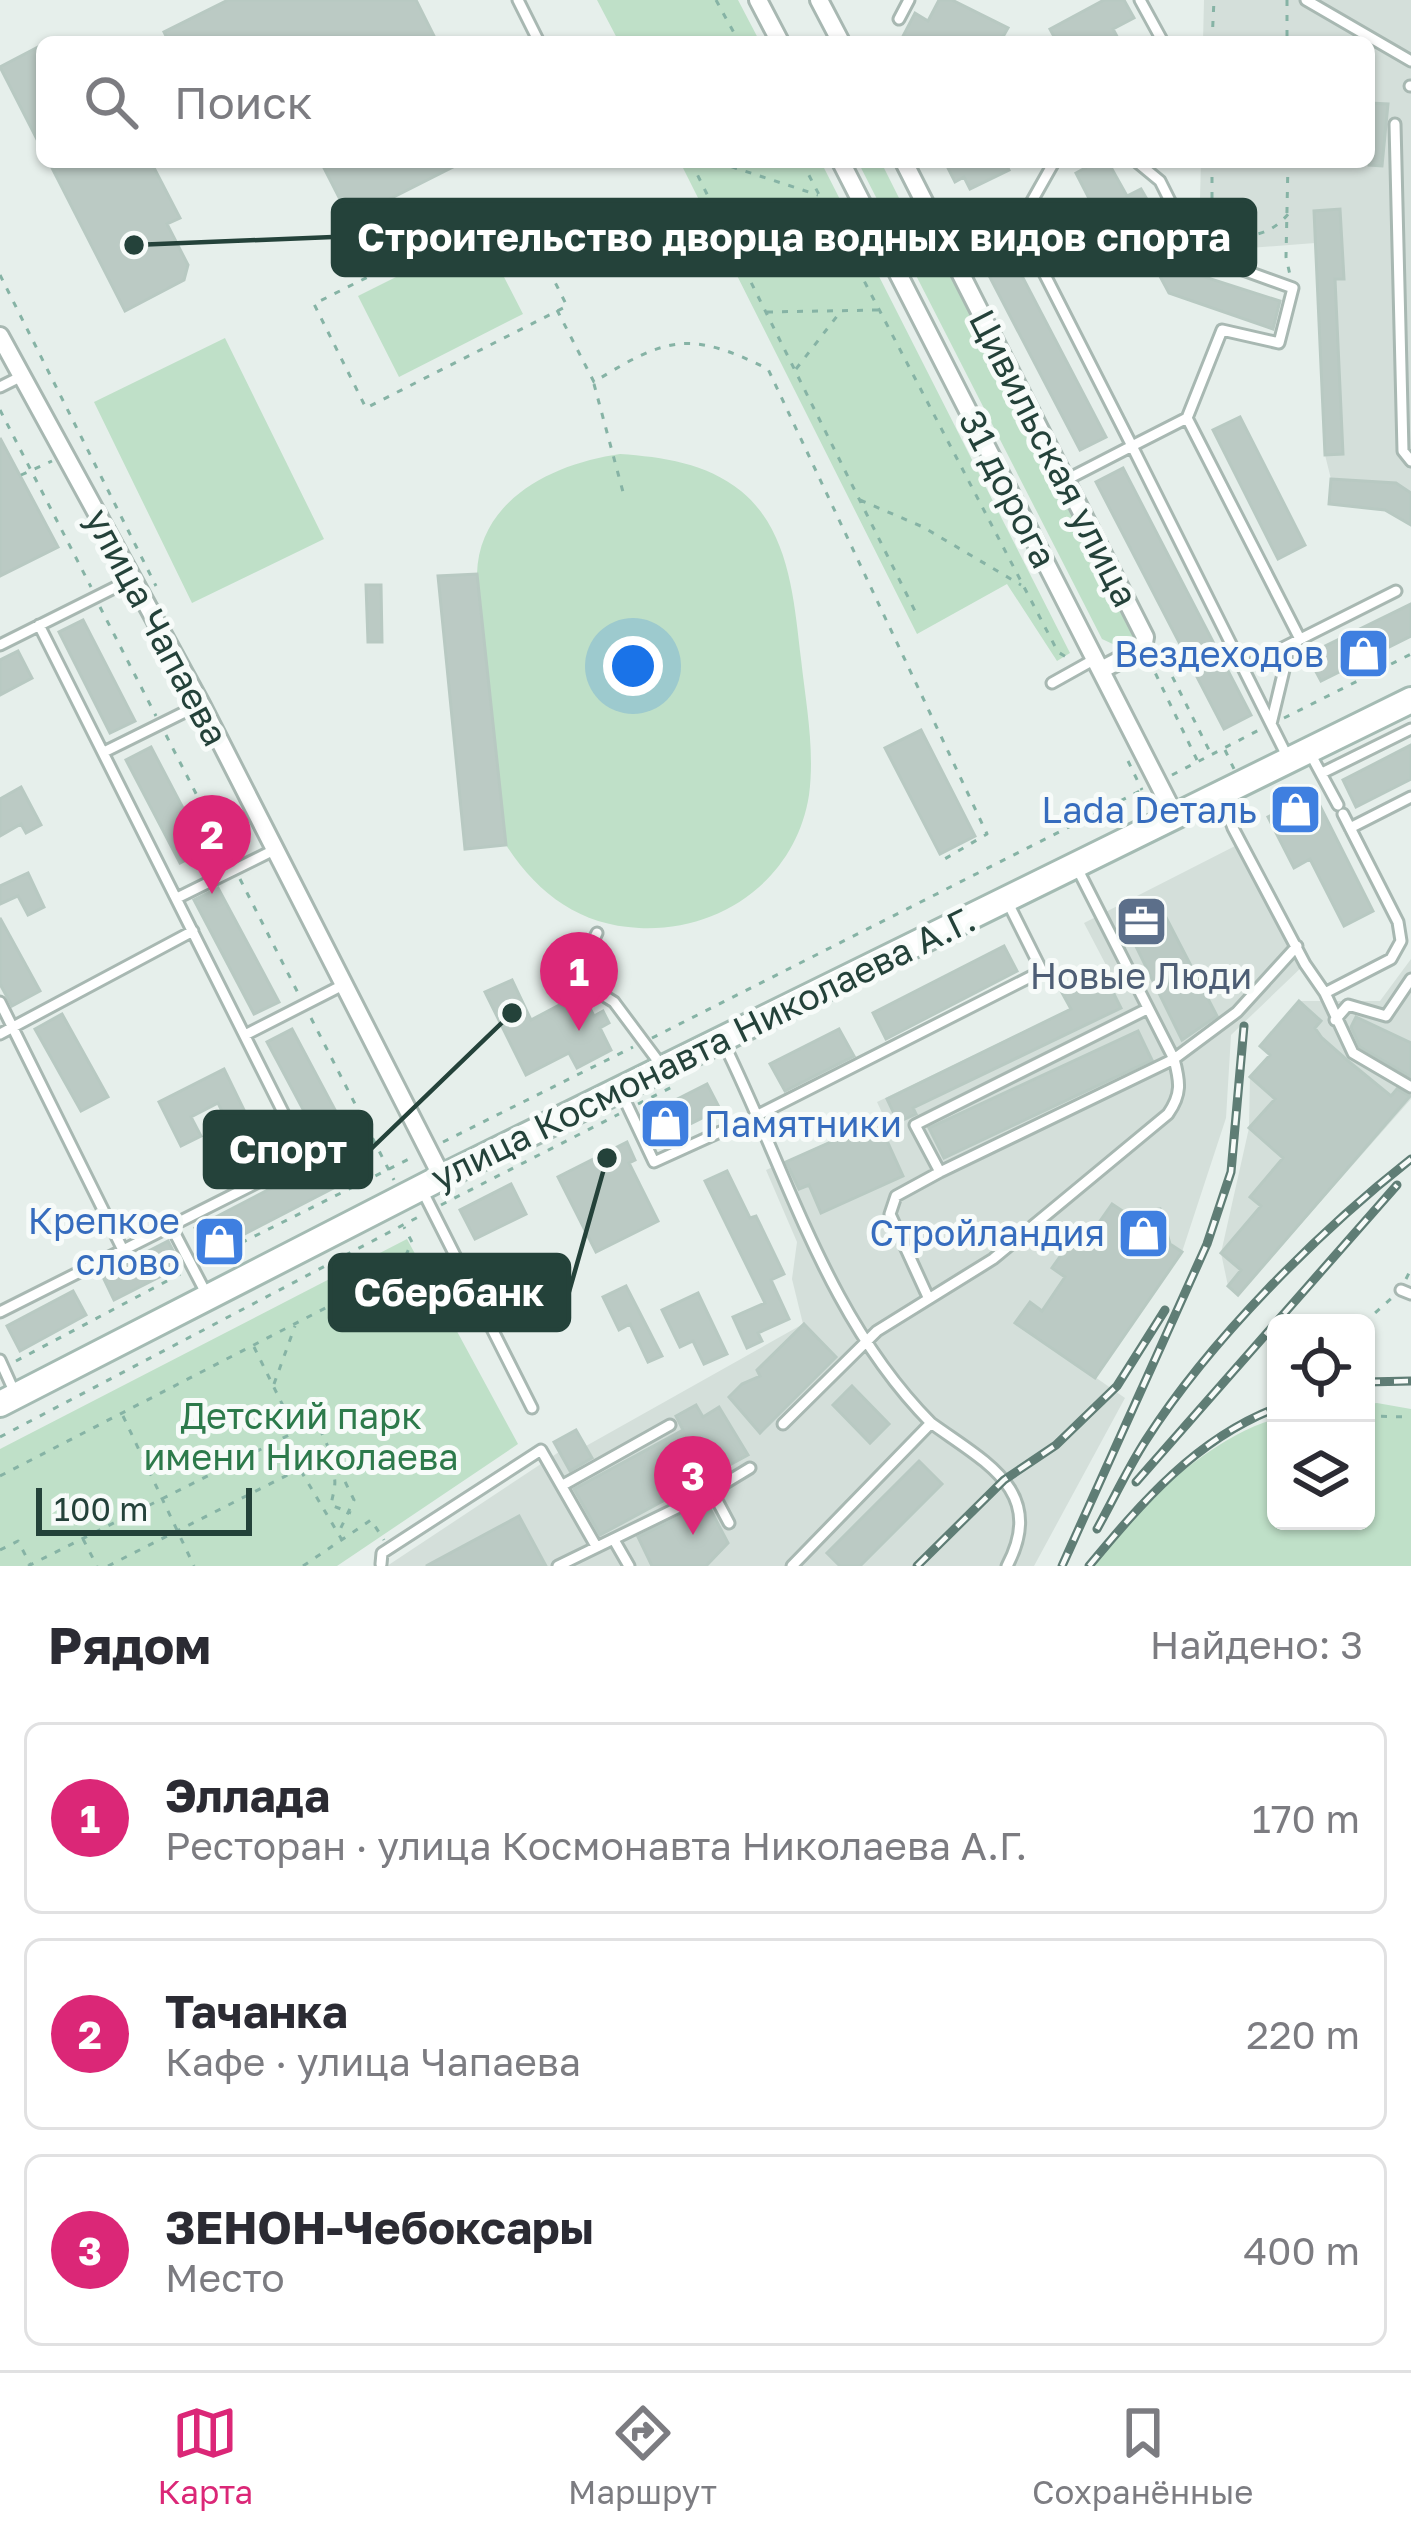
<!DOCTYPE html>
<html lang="ru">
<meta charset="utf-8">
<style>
body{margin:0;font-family:"Golos Text",sans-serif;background:#f7f7f7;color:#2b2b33}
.controls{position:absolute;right:36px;bottom:36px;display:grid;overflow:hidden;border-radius:18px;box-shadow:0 3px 9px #0004}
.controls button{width:108px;height:108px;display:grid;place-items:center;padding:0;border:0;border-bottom:3px solid #e1e1e2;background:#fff;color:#2b2b33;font:60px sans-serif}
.scale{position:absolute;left:36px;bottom:30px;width:216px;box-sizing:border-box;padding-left:12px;border:6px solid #24423a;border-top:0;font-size:33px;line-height:42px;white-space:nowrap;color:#24423a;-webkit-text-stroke:9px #f7fbf9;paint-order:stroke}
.you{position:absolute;left:633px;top:666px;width:42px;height:42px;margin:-30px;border:9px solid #fff;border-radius:50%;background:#1a73e8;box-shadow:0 0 0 18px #1a73e833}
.badge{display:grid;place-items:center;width:78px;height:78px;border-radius:50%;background:#db2777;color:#fff;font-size:39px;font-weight:700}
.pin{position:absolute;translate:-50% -99px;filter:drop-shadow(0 3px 6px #0008)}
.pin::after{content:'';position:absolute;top:63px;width:42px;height:36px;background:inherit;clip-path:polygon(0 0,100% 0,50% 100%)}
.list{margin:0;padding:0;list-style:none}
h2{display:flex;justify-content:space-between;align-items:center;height:156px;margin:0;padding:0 48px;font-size:51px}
h2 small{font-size:39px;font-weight:400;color:#7c7c81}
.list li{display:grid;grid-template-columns:78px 1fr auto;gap:36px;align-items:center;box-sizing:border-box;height:192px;margin:0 24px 24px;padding:0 24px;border:3px solid #e1e1e2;border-radius:18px}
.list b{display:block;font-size:45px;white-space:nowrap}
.list p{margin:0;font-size:39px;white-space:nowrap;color:#7c7c81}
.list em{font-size:39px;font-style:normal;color:#7c7c81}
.icon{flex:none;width:66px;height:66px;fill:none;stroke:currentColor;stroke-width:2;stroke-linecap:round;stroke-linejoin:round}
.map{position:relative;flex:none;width:1411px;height:1566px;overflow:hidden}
.search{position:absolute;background:#fff;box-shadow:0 3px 9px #0004;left:36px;right:36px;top:36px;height:132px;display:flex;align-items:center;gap:30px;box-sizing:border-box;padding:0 42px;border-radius:18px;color:#7c7c81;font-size:45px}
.sheet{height:804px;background:#fff}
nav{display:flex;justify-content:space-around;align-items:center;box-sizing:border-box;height:168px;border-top:3px solid #e1e1e2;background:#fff;font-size:33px;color:#7c7c81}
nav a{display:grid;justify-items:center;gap:6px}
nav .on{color:#db2777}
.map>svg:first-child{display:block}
.built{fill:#d4dfda}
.green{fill:#bfe0c8}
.building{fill:#bbcac4;stroke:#b8c9c2;stroke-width:3}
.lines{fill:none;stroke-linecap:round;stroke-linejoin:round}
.lane-casing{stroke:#a8b8b2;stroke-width:15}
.street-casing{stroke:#a8b8b2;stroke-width:22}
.secondary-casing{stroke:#a4bbb3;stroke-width:30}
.path{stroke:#86b3a5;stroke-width:3;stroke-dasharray:6 9;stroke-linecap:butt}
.lane{stroke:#fff;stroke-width:9}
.street{stroke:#fff;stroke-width:16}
.secondary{stroke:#fff;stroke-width:24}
.rail-casing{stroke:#5f7d75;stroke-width:9}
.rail{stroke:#f7fbf9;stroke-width:4.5;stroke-dasharray:14;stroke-linecap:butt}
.labels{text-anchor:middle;stroke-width:10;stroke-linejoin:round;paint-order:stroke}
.street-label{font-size:36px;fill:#24423a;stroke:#f7fbf9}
.shop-label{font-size:36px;fill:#366cbe;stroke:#f7fbf9;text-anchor:end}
.service-label{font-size:36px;fill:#4e5e75;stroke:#f7fbf9}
.park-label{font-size:36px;fill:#2d7a4b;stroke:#f7fbf9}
.leader{fill:none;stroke:#24423a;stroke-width:4.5}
.callout-dot{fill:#24423a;stroke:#f7fbf9;stroke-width:4.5}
.callout{fill:#24423a;stroke:#24423a;stroke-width:4.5}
.callout-label{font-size:39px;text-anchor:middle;font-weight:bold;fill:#fff}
</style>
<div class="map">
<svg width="1411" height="1566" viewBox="0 0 1411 1566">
<rect width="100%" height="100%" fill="#e6efeb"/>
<!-- built -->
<path class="built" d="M1204,0H1411V493L1396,483L1331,479L1325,455L1315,243L1236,249L1208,231L1200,198L1201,162H1369V42H1203Z
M1237,845L1305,964L1231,1035L1226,1118L1182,1252L1095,1377L1125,1398L1034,1566H387L559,1452L554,1442L576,1430L586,1446L803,1324L792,1279L797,1242L766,1170L884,1117L877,1102L1117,986L1084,923Z
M1411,959V1099L1238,1295L1228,1286L1221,1253L1249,1128L1250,1077L1270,1055L1260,1046L1299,1001H1380Z"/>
<!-- green -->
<path class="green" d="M597,0H738L760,42H619Z
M680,162H821L1070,653L1057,661L1007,584L917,634Z
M858,162H881L912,224L928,230L1135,637L1117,646L1102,639Z
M482,234L523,314L399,377L358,296Z
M225,338L324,539L192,603L94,402Z
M620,454C663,457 706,463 741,491C790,531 794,601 801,659C806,704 815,750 809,795C796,879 721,932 639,928C579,925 538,894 506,845L477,574C479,498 556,463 620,454Z
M407,1239L518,1444L337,1566H0V1449Z
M1377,1403L1411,1409V1566H1093C1123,1514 1217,1433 1276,1419V1521H1366V1404Z"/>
<!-- building -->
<path class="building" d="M228,0H416L437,42H169L164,32Z
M939,0H952L1008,28L1000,42H900L915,13L928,21Z
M1104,0H1124L1134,18L1113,29L1120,42H1057L1050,29Z
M42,45V149L0,67Z
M1369,103L1388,104L1382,166L1369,165Z
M49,162H151L180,218L167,224L188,265L184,280L125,311Z
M321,162H463L350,219Z
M945,162H1005L1009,170L970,189L964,177L955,182Z
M1096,162H1108L1127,196L1141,189L1189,272L1280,301L1273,329L1169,293L1119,200L1095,210L1076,173Z
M1340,209L1344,279H1335L1343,454L1325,455L1314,211Z
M1010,253L1106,437L1080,450L984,266Z
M1240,417L1305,545L1278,559L1213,430Z
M0,438L58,547L0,576Z
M1123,468L1251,715L1224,729L1096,482Z
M1331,479L1396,483L1411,493V525L1385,510L1329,504Z
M477,574L506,845L465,849L438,576Z
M366,585H381L382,642H368Z
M1411,604V636L1321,681L1307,655Z
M83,620L135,721L110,733L59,632Z
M18,651L32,678L0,695V660Z
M921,730L975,836L940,854L885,748Z
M1411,745V779L1356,807L1343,780Z
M151,747L205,850L180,863L126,760Z
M21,787L41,825L26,833L21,824L0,836V799Z
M1314,794L1373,911L1344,926L1310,859L1294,868L1268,817Z
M28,873L44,907L28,915L18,896L0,904V886Z
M218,888L279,1002L254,1014L194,900Z
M1158,902L1217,1016L1182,1040L1123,920Z
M0,918L40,991L12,1006L0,984Z
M1004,946L1017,971L886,1039L873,1013Z
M1094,970L1106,993L1112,990L1121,1008L913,1108L916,1114L898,1122L887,1099L1071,1009L1060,989Z
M512,980L531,1020L582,993L594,1016L603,1011L609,1023L600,1028L611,1050L577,1068L569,1053L526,1075L485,992Z
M1299,1001L1321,1021L1315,1028L1322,1038L1347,1060L1391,1096L1397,1089L1410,1096L1238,1295L1228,1286L1241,1270L1221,1253L1261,1206L1250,1197L1283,1158L1249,1128L1275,1099L1250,1077L1270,1055L1260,1046Z
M62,1014L108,1097L81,1111L35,1029Z
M1356,1017L1411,1043V1077L1360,1047L1351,1027Z
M292,1029L359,1155L333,1168L341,1184L208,1253L195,1228L329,1158L267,1042Z
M839,1029L854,1056L785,1091L770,1064Z
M1138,1031L1152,1060L944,1158L929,1128Z
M224,1069L245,1112L227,1121L218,1103L191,1117L201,1136L181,1146L159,1102Z
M707,1084L720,1109L666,1136L654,1111Z
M878,1121L903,1176L821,1213L809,1185L799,1189L786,1162Z
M627,1142L635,1160L629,1163L658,1221L596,1252L558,1177Z
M727,1171L750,1218L756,1216L784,1274L771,1280L789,1319L758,1333L762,1341L747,1348L733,1317L765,1303L705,1181Z
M511,1184L526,1214L475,1239L460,1210Z
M1112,1204L1127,1214L1160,1209L1170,1244L1182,1252L1095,1378L1015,1323L1030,1302L1042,1311L1065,1277L1052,1268L1083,1224L1093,1231Z
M168,1241L181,1266L114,1300L102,1275Z
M626,1286L662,1356L648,1362L630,1324L619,1330L603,1297Z
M73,1291L86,1315L20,1351L7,1326Z
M698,1293L727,1354L704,1364L693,1341L680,1347L662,1310Z
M804,1324L836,1357L760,1433L729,1397L742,1384L760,1376L757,1370Z
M852,1386L889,1424L870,1443L833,1405Z
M696,1405L703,1417L719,1407L748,1455L600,1535L574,1489L683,1430L676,1416Z
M576,1430L592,1458L570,1471L554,1442Z
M919,1461L942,1484L860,1566H840L827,1553Z
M707,1503L728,1543L706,1566H652L638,1537Z
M519,1516L546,1566H426Z"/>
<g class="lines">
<defs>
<path id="lane" d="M518,0L539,42
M1140,0L1163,42
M1306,0L1411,61
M899,19L909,0
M1410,86H1411
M1395,124L1403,451L1411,461
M1137,162L1160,181L1196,253L1293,288L1279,343L1222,330L1187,418
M1019,224L1054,162
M953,258L1019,224L1132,446L1064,481
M0,387L22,376
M0,645L132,579
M1243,668L1396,591
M1052,683L1095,659
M1271,724L1290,645
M104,752L201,704
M1311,755L1338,805
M1289,760L1132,446L1187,418L1300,639
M1322,773L1411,729
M1222,798L1233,828L1305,964L1325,993L1353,1053L1411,1087
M1350,828L1411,797
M177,898L274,850
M597,933L575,978L614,1002L661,1065
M1325,993L1391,959L1401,941L1398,922L1343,814
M0,1002L123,1250
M1335,1020L1348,1005L1386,1016L1411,979
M0,1034L193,931
M245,1035L343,985
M724,1044C788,1174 827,1318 931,1423L792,1566
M620,1090L654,1162L720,1132
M756,1116L1042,971L1008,903
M940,1172L1174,1059L1237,1012L1297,946
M423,1192L532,1408
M171,1226L208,1297
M1401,1290L1411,1294
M928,1297L890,1214L896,1196L940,1172L915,1125L1147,1009
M0,1312L306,1158L39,625
M0,1360L14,1391
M931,1423C985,1462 1047,1491 1007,1566
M783,1424L877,1331L993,1259L1168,1114C1182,1094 1180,1082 1174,1059L1078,870
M563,1485L670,1425
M712,1491L729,1523
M614,1540L629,1566
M381,1564L382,1553L541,1450L596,1546
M558,1566L712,1491L750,1468"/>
<path id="street" d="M758,0L780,42
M819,0L841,42
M841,162L1175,816
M904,162L1145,637L1143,648L1101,670
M0,336L201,704L442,1177"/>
<path id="secondary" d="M0,1404L442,1177L1411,700"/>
</defs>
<!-- lane casing -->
<use href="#lane" class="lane-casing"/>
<!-- street casing -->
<use href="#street" class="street-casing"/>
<!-- secondary casing -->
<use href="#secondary" class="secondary-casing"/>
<!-- path -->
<path class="path" d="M716,0L739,42
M1287,0V42
M1212,42L1214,0
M691,162L918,617
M717,162L818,195
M802,162L1058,652L1071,660
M1212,162V202L1223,228C1248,242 1272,234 1289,213
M1288,162L1286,257L1290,275
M515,203L567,306L366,408L314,304Z
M900,243L923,231
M0,275L156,586
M557,310L594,382C666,337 690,330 768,369L987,834L943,860
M767,312L878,310
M796,369L841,311
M594,384L623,492
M0,410L91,587
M21,475L52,461
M860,500L923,527L1021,585
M100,607L156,716
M1159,650L1211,754
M1149,660L1197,760
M1284,718L1411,654
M166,735L230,860
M1225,750L1234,769
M1128,761L1142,790
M1172,775L1259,730
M240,879L298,993
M311,1018L394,1180
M652,1038L1142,790
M638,1104L672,1087
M443,1142L633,1047
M441,1205L619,1114
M201,1263L413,1157
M1406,1279L1411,1269
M1364,1323L1394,1296
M254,1347L295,1430
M16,1361L182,1273
M274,1384L295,1326
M123,1416L194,1566
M1366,1416L1411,1417
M0,1437L422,1215
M332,1455L354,1500L338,1534
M312,1464C344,1467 334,1487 331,1505L351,1513
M301,1471L342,1540
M0,1476L399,1270L412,1242L404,1227
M83,1539L97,1566
M0,1550L18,1541L30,1564
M28,1566L333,1413
M108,1566L331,1453L317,1423
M303,1566L371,1520L384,1540"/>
<!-- lane -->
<use href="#lane" class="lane"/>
<!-- street -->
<use href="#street" class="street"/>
<!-- secondary -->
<use href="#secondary" class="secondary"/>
<defs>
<path id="rail" d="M1366,1382L1411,1381
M1136,1482L1397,1185
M1097,1529C1113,1500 1128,1468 1146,1440C1210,1340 1318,1232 1411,1159
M917,1566L1004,1480L1056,1445L1117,1386L1165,1310
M1062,1566L1207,1244L1231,1172L1244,1026
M1089,1566C1143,1501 1196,1439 1276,1408"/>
</defs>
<!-- rail casing -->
<use href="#rail" class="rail-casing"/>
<!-- rail -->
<use href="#rail" class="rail"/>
</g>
<!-- icons -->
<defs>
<symbol id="shop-square" viewBox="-11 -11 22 22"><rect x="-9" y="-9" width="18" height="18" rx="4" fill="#3f7fe0" stroke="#f7fbf9"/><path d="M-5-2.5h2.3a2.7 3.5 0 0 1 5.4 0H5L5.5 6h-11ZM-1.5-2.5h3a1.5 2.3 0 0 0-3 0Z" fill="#fff"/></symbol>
<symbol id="office-square" viewBox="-11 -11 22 22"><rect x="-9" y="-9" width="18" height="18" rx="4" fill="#5c6f8a" stroke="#f7fbf9"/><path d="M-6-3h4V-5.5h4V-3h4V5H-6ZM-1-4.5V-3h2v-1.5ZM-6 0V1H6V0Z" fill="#fff"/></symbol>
</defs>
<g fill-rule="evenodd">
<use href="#shop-square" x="1334" y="624" width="59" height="59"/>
<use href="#shop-square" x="1266" y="780" width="59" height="59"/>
<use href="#office-square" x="1112" y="892" width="59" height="59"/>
<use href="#shop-square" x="636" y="1094" width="59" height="59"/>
<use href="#shop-square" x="1114" y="1204" width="59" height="59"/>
<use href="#shop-square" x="190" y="1212" width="59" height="59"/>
</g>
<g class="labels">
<!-- street labels -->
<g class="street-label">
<text transform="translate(1054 458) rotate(63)" y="13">Цивильская улица</text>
<text transform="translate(1008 489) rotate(63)" y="13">31 дорога</text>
<text transform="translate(157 627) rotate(62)" y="13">улица Чапаева</text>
<text transform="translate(703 1048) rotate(-26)" y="13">улица Космонавта Николаева А.Г.</text>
</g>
<!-- shop labels -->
<g class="shop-label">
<text x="1324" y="667">Вездеходов</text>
<text x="1257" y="823">Lada Dеталь</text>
<text x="704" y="1137" text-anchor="start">Памятники</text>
<text x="180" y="1234">Крепкое<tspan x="180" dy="41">слово</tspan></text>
<text x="1105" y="1246">Стройландия</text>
</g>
<!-- service labels -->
<g class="service-label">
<text x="1141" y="989">Новые Люди</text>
</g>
<!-- park labels -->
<g class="park-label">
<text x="301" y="1429">Детский парк<tspan x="301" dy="41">имени Николаева</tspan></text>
</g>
</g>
<!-- callouts -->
<path class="leader" d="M134 245L333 237M512 1013L371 1149M607 1158L569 1292"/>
<g class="callout-dot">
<circle cx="134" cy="245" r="12"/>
<circle cx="512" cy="1013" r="12"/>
<circle cx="607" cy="1158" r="12"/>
</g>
<g class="callout">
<rect x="333" y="200" width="922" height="75" rx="12"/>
<rect x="205" y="1112" width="166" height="75" rx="12"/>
<rect x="330" y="1255" width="239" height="75" rx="12"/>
</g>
<g class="callout-label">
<text x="794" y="251">Строительство дворца водных видов спорта</text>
<text x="288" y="1163">Спорт</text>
<text x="449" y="1306">Сбербанк</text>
</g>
</svg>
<div class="controls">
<button><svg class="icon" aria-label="locate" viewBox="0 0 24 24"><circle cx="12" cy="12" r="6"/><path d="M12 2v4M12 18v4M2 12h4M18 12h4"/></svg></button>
<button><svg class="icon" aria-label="layers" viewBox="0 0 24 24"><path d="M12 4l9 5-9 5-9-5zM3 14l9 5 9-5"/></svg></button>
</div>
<div class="scale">100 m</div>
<div class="you"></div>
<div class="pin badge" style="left:579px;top:1031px">1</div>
<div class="pin badge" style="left:212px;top:894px">2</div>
<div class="pin badge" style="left:693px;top:1535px">3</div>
<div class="search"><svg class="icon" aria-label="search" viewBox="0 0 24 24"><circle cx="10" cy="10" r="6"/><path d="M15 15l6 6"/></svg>Поиск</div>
</div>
<section class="sheet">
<h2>Рядом<small>Найдено: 3</small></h2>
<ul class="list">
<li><span class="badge">1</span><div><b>Эллада</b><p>Ресторан · улица Космонавта Николаева А.Г.</p></div><em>170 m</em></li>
<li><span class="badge">2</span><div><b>Тачанка</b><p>Кафе · улица Чапаева</p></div><em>220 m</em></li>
<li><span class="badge">3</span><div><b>ЗЕНОН-Чебоксары</b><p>Место</p></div><em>400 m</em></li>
</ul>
</section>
<nav>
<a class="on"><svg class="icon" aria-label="map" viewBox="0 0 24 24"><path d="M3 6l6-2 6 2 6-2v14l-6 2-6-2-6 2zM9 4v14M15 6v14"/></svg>Карта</a>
<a><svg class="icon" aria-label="directions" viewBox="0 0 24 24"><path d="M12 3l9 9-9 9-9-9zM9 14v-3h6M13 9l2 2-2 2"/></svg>Маршрут</a>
<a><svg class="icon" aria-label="saved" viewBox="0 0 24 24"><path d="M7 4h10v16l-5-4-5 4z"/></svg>Сохранённые</a>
</nav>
